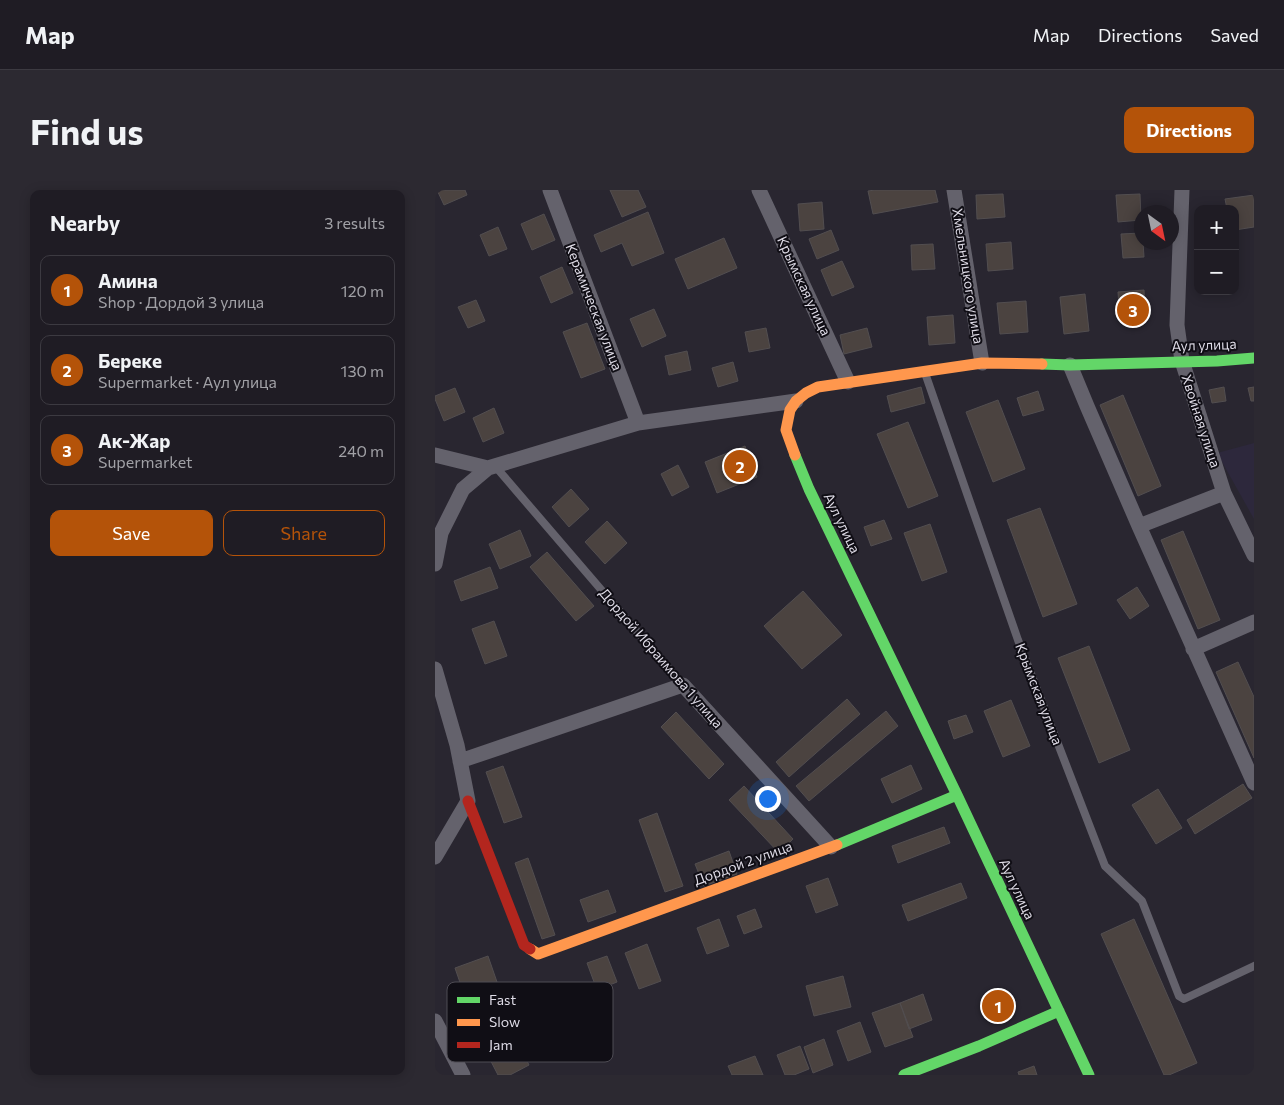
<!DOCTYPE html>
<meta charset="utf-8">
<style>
body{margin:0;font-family:Commissioner,sans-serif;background:#2c2931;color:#f1f3f6}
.controls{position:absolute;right:15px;top:15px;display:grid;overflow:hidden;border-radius:10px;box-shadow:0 2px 12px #0003}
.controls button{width:45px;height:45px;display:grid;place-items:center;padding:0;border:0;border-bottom:1px solid #3c3a41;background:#1f1c24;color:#f1f3f6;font:25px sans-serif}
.compass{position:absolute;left:699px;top:15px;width:45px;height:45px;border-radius:50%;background:#1f1c24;box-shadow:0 2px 12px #0003;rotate:147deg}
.you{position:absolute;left:332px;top:608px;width:18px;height:18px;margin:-12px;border:4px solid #fff;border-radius:50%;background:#1a73e8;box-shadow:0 0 0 8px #1a73e833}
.badge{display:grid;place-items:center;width:32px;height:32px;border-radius:50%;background:#b45309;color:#fff;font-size:16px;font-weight:700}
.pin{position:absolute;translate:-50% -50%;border:2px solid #fff;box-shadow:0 1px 5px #0006}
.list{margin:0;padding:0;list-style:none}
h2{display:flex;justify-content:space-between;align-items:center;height:65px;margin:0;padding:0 20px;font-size:21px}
h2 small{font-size:16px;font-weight:400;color:#a1a1a6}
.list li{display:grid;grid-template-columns:32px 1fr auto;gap:15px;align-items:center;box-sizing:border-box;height:70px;margin:0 10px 10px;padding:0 10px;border:1px solid #3c3a41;border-radius:10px}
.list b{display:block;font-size:19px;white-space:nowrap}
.list p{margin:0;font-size:16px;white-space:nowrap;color:#a1a1a6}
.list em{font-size:16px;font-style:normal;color:#a1a1a6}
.actions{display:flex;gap:10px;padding:15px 20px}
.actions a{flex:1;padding:11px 0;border:1px solid #b45309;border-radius:10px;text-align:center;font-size:18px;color:#b45309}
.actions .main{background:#b45309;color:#fff}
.map{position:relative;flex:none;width:819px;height:885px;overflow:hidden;border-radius:10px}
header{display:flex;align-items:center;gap:30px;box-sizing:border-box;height:70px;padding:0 25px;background:#1f1c24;border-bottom:1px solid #3c3a41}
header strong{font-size:24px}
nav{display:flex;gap:28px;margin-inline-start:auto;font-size:18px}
.intro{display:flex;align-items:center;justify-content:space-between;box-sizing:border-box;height:120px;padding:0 30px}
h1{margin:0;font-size:35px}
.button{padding:12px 22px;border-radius:10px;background:#b45309;color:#fff;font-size:18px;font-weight:700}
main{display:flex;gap:30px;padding:0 30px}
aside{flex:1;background:#1f1c24;border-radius:10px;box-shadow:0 2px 12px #0003}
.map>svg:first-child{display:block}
.built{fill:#2d283c}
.building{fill:#4b4340;stroke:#524e50}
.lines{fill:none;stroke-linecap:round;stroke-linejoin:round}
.lane{stroke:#64626c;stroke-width:8}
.street{stroke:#64626c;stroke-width:15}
.fast{stroke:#63d668;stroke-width:11}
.slow{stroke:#ff974d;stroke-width:11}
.jam{stroke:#b3261e;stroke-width:11}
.labels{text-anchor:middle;stroke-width:4;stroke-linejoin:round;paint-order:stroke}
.street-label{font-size:14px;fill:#dedbe6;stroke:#100e15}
.key{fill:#100e15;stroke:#4e4c54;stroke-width:1}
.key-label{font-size:14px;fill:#dedbe6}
</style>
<header>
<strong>Map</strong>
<nav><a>Map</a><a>Directions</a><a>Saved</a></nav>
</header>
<div class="intro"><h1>Find us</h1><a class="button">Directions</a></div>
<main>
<aside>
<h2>Nearby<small>3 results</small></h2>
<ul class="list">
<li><span class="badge">1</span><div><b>Амина</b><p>Shop · Дордой 3 улица</p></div><em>120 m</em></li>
<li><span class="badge">2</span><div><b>Береке</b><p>Supermarket · Аул улица</p></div><em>130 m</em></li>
<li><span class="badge">3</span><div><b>Ак-Жар</b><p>Supermarket</p></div><em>240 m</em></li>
</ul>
<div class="actions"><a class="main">Save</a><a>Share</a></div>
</aside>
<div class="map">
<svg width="819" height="885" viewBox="0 0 819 885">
<rect width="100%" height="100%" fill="#292630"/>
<!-- built -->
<path class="built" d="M819,253V329L782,263Z"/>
<!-- building -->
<path class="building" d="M2,0H30L32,5L9,15Z
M175,0H203L211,17L187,27Z
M440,0H500L503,12L438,24L433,1Z
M568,4L570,27L542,29L541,5Z
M705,4L706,30L683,32L681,5Z
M819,5V37L800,40V19H792L790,9Z
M387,12L389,39L365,41L363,14Z
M213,22L229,63L197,76L187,53L166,62L159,45Z
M109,24L120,50L97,60L86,34Z
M63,37L72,59L54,66L45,45Z
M396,40L404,60L382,69L374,49Z
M706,43V52H708L709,67L688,68L686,44Z
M289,48L302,78L253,99L240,69Z
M576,52L578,79L553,81L551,54Z
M498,54L500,79L477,80L476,55Z
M407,71L419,97L397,106L386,80Z
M127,77L138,103L116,113L105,87Z
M709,100L710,128L685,130L683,102Z
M650,104L654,141L629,144L625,107Z
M41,110L50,131L33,138L23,117Z
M591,111L593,142L565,144L562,113Z
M219,119L231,146L207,157L195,129Z
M518,125L520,153L494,155L492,127Z
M152,133L170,179L146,188L128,142Z
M331,138L335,158L314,162L310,142Z
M432,138L437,157L409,164L405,145Z
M252,161L256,180L234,185L230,166Z
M298,172L303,191L283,197L277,178Z
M486,197L490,213L456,222L452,206Z
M789,197L791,211L777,213L774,200Z
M819,197V211H816L813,198Z
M20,198L30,222L9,231L0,209V206Z
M603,201L609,220L588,226L582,208Z
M688,205L726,296L703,306L665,215Z
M563,210L590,279L558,292L531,222Z
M59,218L69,243L48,252L38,228Z
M473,232L503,306L473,318L442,244Z
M310,256L322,287L282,303L270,272Z
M243,275L254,297L237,306L226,284Z
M136,299L154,319L134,337L117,317Z
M605,318L642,414L608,427L572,330Z
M449,330L457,349L436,356L429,337Z
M172,331L192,353L170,374L150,352Z
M495,334L512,382L487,391L469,343Z
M85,340L96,366L65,379L54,354Z
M748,341L785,430L763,439L726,350Z
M112,362L159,416L141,431L95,377Z
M55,377L63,398L26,411L19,391Z
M702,397L714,416L695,429L682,410Z
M368,401L407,445L367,479L329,436Z
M59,431L72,466L50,474L37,439Z
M654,456L695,560L664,573L623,468Z
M803,472L819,507V568L781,482Z
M412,509L425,524L354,587L341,572Z
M576,510L595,556L568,567L549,521Z
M451,521L463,536L374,611L361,596Z
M241,522L289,574L274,589L226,537Z
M531,525L538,542L519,549L513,531Z
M476,575L487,599L457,613L446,589Z
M68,576L87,627L69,633L51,582Z
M808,594L817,608L760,644L752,630Z
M309,596L358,649L344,663L294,610Z
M723,599L747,638L721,654L697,615Z
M222,623L248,696L230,702L204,630Z
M509,637L515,653L463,673L457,656Z
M294,661L302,684L269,696L260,674Z
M93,668L120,745L107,749L80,673Z
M393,688L403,715L381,723L371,696Z
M526,693L532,708L473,731L467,715Z
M173,700L181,722L153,732L145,710Z
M320,719L327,737L309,744L302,726Z
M284,729L294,756L272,764L262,738Z
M699,729L762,873L734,885H729L666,744Z
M212,754L226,791L204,799L190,763Z
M53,766L62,792L29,804L20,778Z
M172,766L182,792L162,800L152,773Z
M408,786L416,817L379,826L371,796Z
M488,804L497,830L474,839L465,813Z
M465,813L478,847L450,857L437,823Z
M425,832L436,862L413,871L402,841Z
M73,833L94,875L75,885H63L44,848Z
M389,849L398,875L378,883L369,857Z
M365,856L374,879L359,885H350L342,865Z
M320,866L328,885H297L293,876Z
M599,876L602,885H584L583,882Z"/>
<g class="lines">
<!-- lane -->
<path class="lane" d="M490,183L583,450L670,676L707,711L744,806L749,809L819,776
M60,276L248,495"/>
<!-- street -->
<path class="street" d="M115,0L203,233
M324,0L413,192
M519,0L547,173
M747,0L742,135L747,171L789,303L819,365
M635,175L652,216L704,336L819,593
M0,265L53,278L203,233L361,211
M704,336L789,303
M0,374L6,343L28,299L53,278
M758,459L819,432
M0,479L22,555L33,611L0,667
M25,571L248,495L396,657
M0,831L28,885"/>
<!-- fast -->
<path class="fast" d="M607,174L635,175L782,171L819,168
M360,265L374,299L522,605L654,885
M402,655L522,605
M469,885L544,856L624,821"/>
<!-- slow -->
<path class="slow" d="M360,265L351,240L355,220L361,211L371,203L383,197L547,173L607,174
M95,759L103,764L402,655"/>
<!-- jam -->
<path class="jam" d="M33,611L89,755L95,759"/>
</g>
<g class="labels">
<!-- street labels -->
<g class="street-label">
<text transform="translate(533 86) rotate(81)" y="5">Хмельницкого улица</text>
<text transform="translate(369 96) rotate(65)" y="5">Крымская улица</text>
<text transform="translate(159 117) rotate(69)" y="5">Керамическая улица</text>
<text transform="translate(769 155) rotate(-2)" y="5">Аул улица</text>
<text transform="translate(766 231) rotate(72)" y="5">Хвойная улица</text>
<text transform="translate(407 333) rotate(64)" y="5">Аул улица</text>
<text transform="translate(226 468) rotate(49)" y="5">Дордой Ибраимова 1 улица</text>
<text transform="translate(604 504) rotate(69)" y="5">Крымская улица</text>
<text transform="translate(308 673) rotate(-20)" y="5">Дордой 2 улица</text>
<text transform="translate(582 699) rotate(65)" y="5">Аул улица</text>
</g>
</g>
<!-- legend -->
<rect x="12" y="792" width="166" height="80" rx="8" class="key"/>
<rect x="22" y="807" width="23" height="6" fill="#63d668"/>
<rect x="22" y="829" width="23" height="7" fill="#ff974d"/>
<rect x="22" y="852" width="23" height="6" fill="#b3261e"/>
<g class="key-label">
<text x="54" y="815">Fast</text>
<text x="54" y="837">Slow</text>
<text x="54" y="860">Jam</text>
</g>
</svg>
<div class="controls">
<button>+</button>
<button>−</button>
</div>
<svg class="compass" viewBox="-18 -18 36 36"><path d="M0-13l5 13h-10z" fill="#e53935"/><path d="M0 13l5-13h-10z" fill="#a1a1a6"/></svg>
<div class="you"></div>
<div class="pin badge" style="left:563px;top:816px">1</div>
<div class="pin badge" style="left:305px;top:276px">2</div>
<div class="pin badge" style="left:698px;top:120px">3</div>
</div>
</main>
